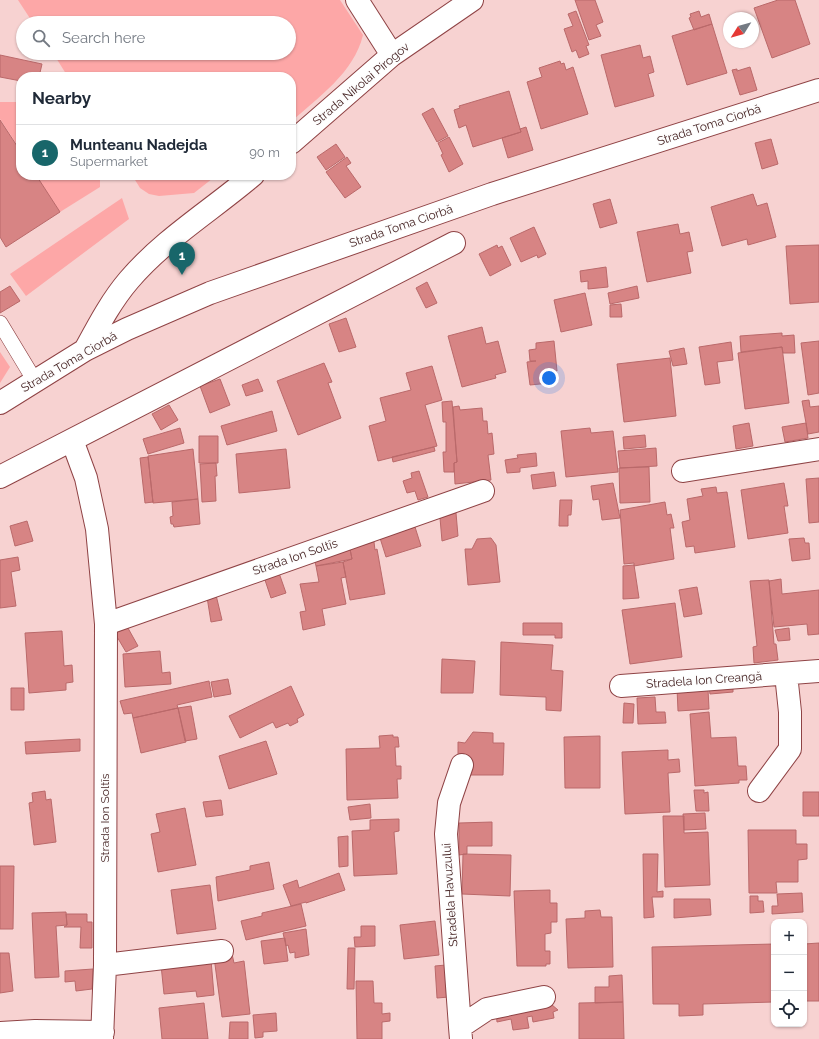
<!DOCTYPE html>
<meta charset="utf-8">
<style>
body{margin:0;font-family:Raleway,sans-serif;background:#f6f6f7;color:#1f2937}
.controls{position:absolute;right:12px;bottom:12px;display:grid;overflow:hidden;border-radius:8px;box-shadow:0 1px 3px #0004}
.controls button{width:36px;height:36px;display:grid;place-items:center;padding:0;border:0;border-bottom:1px solid #e0e1e3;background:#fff;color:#1f2937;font:20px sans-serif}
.compass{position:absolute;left:723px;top:12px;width:36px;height:36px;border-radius:50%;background:#fff;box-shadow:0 1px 3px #0004;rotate:233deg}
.you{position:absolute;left:549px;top:378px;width:14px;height:14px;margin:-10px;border:3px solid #fff;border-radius:50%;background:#1a73e8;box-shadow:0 0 0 6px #1a73e833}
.badge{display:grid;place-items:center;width:26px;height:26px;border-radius:50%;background:#18666a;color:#fff;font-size:13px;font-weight:700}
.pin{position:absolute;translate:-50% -33px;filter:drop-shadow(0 1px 2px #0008)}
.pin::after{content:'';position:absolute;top:21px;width:14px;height:12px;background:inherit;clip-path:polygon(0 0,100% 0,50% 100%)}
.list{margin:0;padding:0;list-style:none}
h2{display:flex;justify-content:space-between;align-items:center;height:52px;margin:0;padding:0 16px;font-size:17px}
h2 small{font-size:13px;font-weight:400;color:#747a83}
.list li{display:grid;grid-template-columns:26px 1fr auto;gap:12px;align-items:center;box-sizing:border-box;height:56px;padding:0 16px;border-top:1px solid #e0e1e3}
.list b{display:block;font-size:15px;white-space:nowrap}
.list p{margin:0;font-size:13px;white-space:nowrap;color:#747a83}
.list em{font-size:13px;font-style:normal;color:#747a83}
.icon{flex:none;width:22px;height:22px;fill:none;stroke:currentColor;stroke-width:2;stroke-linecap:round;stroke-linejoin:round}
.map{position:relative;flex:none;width:819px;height:1039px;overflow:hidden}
.search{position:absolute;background:#fff;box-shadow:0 1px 3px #0004;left:16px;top:16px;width:280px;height:44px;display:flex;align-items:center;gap:10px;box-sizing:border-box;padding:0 14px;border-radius:22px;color:#747a83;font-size:15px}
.panel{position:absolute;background:#fff;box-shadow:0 1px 3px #0004;left:16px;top:72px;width:280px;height:108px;border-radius:16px}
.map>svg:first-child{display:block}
.green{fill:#fda7a7}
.building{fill:#d78484;stroke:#ba696a}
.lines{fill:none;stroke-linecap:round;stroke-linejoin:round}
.lane-casing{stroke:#8f4345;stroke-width:16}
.street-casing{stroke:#8f4345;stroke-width:24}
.lane{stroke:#fff;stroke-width:15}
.street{stroke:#fff;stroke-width:22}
.labels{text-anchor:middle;stroke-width:3;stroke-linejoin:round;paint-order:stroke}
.street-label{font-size:12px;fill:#462424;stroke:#fdfdfd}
</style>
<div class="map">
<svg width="819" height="1039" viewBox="0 0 819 1039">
<rect width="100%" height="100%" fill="#f7d2d1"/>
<!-- green -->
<path class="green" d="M18,0H340L363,35C354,73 318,97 291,122V77H68L53,53H289V23H33Z
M0,102H21V151L0,119Z
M36,175H100V187L60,212Z
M132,175H217L194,193L159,196L149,194L140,188Z
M122,198L129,219L26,296L10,274Z
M0,352L10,367L0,383Z"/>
<!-- building -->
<path class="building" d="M575,0H595L603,22L596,25L601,36L589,40Z
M778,0H795L810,44L772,58L754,8Z
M576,11L589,45L586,46L589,54L579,58L576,50L572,52L564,29L573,26L568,14Z
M699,11L701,17L709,14L712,24L694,30L689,18L691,17L690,14Z
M712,24L727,73L687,85L672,36Z
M640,45L643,58L650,56L654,72L648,74L654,96L615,107L601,55Z
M0,55L42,64L39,77H21V81L0,77Z
M560,61L561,64L564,63L566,70L573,67L588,114L541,129L527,82L542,77L539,68Z
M750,67L757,90L740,95L732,70L737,69V71Z
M509,91L521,132L473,147L466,125L459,128L454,110L460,108L459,106Z
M433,108L448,136L437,142L422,114Z
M0,120L21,152V175H36L60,212L6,247L0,237Z
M526,127L533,150L508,158L502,138L521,132L520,129Z
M449,137L463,164L449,172L441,155L443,154L438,143Z
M771,139L778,164L762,169L755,143Z
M336,144L345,157L326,170L317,157Z
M347,157L351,163L346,166L361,187L345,198L326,172Z
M753,194L757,206L767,203L776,237L748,245L747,239L722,246L711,207Z
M610,199L617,223L600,228L593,204Z
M678,224L680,234L689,232L693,251L687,252L691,273L647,282L637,232Z
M534,227L546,254L538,258L537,255L521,262L510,238Z
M497,245L498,248L502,246L511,265L490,276L479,254Z
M819,245V302L790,304L786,246Z
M606,267L608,287L588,289V281L581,282L580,271Z
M427,282L437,303L426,308L416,288Z
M10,286L20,301L0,313V292Z
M637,286L639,298L610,304L608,293Z
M585,293L592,325L561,332L554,300Z
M621,304L622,317H610V305Z
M346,318L356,347L339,352L329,324Z
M482,327L486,344L498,341L506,372L495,375L496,378L462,387L448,336Z
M782,333V336L794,335L795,353H783L782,347L741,352L740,336Z
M554,341L557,371L549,372L550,383L530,385L527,362L536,361H530L529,350L536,349V343Z
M819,341V393L808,395L801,343Z
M731,342L733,360L717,362L720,383L705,385L699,347Z
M782,347L789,403L745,409L738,353Z
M684,348L687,364L673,366L669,351Z
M670,358L676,416L624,422L617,364Z
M324,363L332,382L328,383L341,418L298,435L277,381Z
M432,366L442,400L425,405L437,446L378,461L369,426L386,421L380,398L411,390L406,373Z
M220,379L230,405L210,413L200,386Z
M258,379L263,391L246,396L242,385Z
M809,400L810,407L819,406V432L808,434L802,401Z
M452,401L457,462L454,463V472H444L443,452H446V422H443L442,402Z
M169,405L178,420L161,430L152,414Z
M459,406L460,410L482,408L483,421H487L488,434L492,433L494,454L488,455L491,480L455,484L454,463L457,462L453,407Z
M272,411L277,431L227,445L221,426Z
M749,423L753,446L736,449L733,426Z
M806,423L808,438L785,442L782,427Z
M180,428L184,443L148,454L143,439Z
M590,428L591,433L613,431L618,472L566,477L561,431Z
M645,435L646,447L624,449L623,437Z
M199,436H218V463H199Z
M434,447L435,451L393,462L392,457Z
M656,448L657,466L620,468L618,451Z
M193,449L198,499L153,503L148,456Z
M286,449L290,488L239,493L236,454Z
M536,453L537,466L520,468V472L507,473L505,460L518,458L517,455Z
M148,457L153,502L145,503L140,458Z
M216,463L217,476H215L216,501L202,502L200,464Z
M649,467L650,502L620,503L619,468Z
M419,471L428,497L418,500L415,491L407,493L403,481L412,478L411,473Z
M554,472L556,486L533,489L531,475Z
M819,478V522L809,523L806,479Z
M613,483L620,518L602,520L599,499L593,500L591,486Z
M784,483L788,506H784L788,533L748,539L741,490Z
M716,487L717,493L727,492L735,547L695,553L694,546L686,547L682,522L690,520L687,499L703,496L701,489Z
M198,499L200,524L174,527L173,524H171L170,517L173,516L172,502Z
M560,500H572L571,515H568V526H559Z
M665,502L667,515L671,514L674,528H670L674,559L634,566V563L624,564L620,510Z
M456,513L458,536L442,541L440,518Z
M27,521L33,541L15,546L10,526Z
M415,527L421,546L386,557L380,538Z
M491,538L496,545L500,582L468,585L465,549H472L477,539Z
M804,538L805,543H809L810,559L792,561L789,539Z
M374,542L375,550L377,549L385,594L350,600L343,562L352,559L350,549Z
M350,549L352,559L316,566L314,558Z
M18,557L20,570L11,572L16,606L0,608V560Z
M343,562L346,577L341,578L346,604L322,609L325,625L303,630L300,612L306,611L300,584L319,582L316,566Z
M634,565L639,598L623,599V566Z
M279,573L286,593L271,598L264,577Z
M781,579L782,594L819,590V634L808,635L807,624L774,627L769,581Z
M769,580L774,644H776L778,660L754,663L753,647L757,646L750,581Z
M697,587L702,614L684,617L679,590Z
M216,595L222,620L211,622L207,597Z
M675,603L682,657L630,664L622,610Z
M124,621L138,646L126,652L113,630Z
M523,623H562V638H555V635H523Z
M789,628L790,640L778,641L775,630Z
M62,631L64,666L72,665L73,682L66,683V690L29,693L25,633Z
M501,642L553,645L551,670L563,671L561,711L546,710V697L500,695Z
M160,651L162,673L170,672L171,684L125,687L123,654Z
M442,659L475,661L473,693H441Z
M228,679L231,694L214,697L211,682Z
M209,681L212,697L177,705L178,708L133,718L132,713L124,714L120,701Z
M291,686L304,715L297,719L298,722L290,726L288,723L276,728L273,722L240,738L229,716Z
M733,686V692L710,694L709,688Z
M11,688H24V710H11Z
M677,688L708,689L709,709L678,711Z
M655,697L656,712H665L666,723L638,724L637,698Z
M624,703L634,704L633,723H623Z
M191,706L197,739L185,741L178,708Z
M178,708L186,742L141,753L133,718Z
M709,712L711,738L736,737L738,766H746L747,780H739V783L695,786L690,714Z
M473,732L493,733V743H504L503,775H470L458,763V742L465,743Z
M393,735V737H398L399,747H395L396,766H401V779H397L398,798L347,800L346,749L380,748L379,736Z
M600,736V788H565L564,737Z
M80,739V751L26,754L25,742Z
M266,741L277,774L229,789L219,756Z
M668,750V760L679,759L680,772L668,773L670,812L625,814L622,752Z
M694,790H704V793L708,792L709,811H696Z
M45,791L46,800L51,799L56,842L34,845L29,803L33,802L32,793Z
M803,792H819V816H803Z
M221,800L223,815L206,817L203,802Z
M370,804L371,818L350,820L348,807Z
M185,808L196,865L158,872L151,834L160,832L156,814Z
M705,813L706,829L684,830L683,814Z
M663,816H684V833L708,832L710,885L665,887Z
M399,819V831L394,832L397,874L354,876L352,831L370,830V820Z
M492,822V846H467V854L459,855V823Z
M748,830H796V844H807V859L798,860V882H776L777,893H749Z
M348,836V866L339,867L338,837Z
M463,854L511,855L510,896L462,894Z
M643,854H658L657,892L663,891V897H652L654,917L644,918Z
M269,862L274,889L218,901L216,877L250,870V866Z
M0,866H14L13,929H0Z
M339,873L345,890L306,903V902L291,906L283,885L297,880L299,888Z
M210,885L216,929L177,934L171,890Z
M550,890V903H557V922H551V933L545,934V951H550V964H546V966H517L514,891Z
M802,893L803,912L772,914V906H778L777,894Z
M750,896H758V901H763L764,912L750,913Z
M674,899H710L711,915L674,918Z
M301,904L306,926L246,940L241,921L262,916V913Z
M600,910L601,917H612L613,967L568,968L566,919L585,918V911Z
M66,912L67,925L56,926L59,977L35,978L32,913Z
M66,914H87V922H92V948H80L81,927H64L67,925Z
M435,921L439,955L404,959L400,925Z
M361,926H375V946L355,947L354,937H361Z
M306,929L309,955L295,958V952L290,953L288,945L286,946L283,933Z
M285,938L288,961L264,964L261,941Z
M819,943V1001H804V944Z
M774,944V1002L703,1004V1015L679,1016V1004H653L652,947Z
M348,948H355L354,989H347Z
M0,953H9L13,991L0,993Z
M232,954L234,963L244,961L250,1014L222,1017L214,957Z
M211,960L214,995L197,997L196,991L164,994L161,965Z
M446,965L449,997L437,998L435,966Z
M93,969L92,989L76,991L75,981L65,982V971Z
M622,975L623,1002L595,1003V987H609V976Z
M356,981H373L374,1003H382V1014L390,1013V1021L382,1022V1039H357Z
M545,999L558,1010L553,1012L554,1018L533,1022L532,1016L527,1017L529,1028L513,1030L511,1019L497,1022L496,1011Z
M623,1002L624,1039H579V1003Z
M204,1003L208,1039H162L159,1008Z
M276,1013L277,1031L263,1032V1037L255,1038L253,1015Z
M230,1022H248V1039H229Z"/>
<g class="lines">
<defs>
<path id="lane" d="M0,323L35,381"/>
<path id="street" d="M357,0L392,55
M291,143L392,55L472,0
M85,350C98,326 111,301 129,280C164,239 212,210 253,175
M0,403L85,350L127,329L210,293L492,194L819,90
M72,440L86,478L97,529L106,624L105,965L102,1039
M683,471L819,449
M0,477L454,243
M106,624L483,491
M621,686L819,671
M759,791L790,749V712L786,674
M105,965L222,951
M460,1027L446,834L449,803L462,765
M0,1033L35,1031L103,1032
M461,1039L460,1027L487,1009L544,997"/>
</defs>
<!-- lane casing -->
<use href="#lane" class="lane-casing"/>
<!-- street casing -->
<use href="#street" class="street-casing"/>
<!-- lane -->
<use href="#lane" class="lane"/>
<!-- street -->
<use href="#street" class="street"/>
</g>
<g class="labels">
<!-- street labels -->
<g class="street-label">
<text transform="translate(361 84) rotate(-40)" y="4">Strada Nikolai Pirogov</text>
<text transform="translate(709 125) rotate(-18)" y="4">Strada Toma Ciorbă</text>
<text transform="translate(401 226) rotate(-19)" y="4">Strada Toma Ciorbă</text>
<text transform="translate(69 362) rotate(-30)" y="4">Strada Toma Ciorbă</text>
<text transform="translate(295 557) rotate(-19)" y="4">Strada Ion Soltîs</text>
<text transform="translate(704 680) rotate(-4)" y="4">Stradela Ion Creangă</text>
<text transform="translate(105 818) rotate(-90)" y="4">Strada Ion Soltîs</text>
<text transform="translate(450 895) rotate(-94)" y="4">Stradela Havuzului</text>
</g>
</g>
</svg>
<div class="controls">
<button>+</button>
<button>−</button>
<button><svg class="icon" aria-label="locate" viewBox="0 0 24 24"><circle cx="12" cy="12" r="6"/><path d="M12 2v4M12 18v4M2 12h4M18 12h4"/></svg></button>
</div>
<svg class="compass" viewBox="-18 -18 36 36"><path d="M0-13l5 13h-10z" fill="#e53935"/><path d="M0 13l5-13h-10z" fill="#747a83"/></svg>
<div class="you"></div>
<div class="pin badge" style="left:182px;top:275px">1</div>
<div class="search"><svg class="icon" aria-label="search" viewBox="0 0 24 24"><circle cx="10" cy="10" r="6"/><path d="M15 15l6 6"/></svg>Search here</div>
<section class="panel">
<h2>Nearby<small></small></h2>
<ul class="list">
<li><span class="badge">1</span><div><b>Munteanu Nadejda</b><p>Supermarket</p></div><em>90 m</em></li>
</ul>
</section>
</div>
